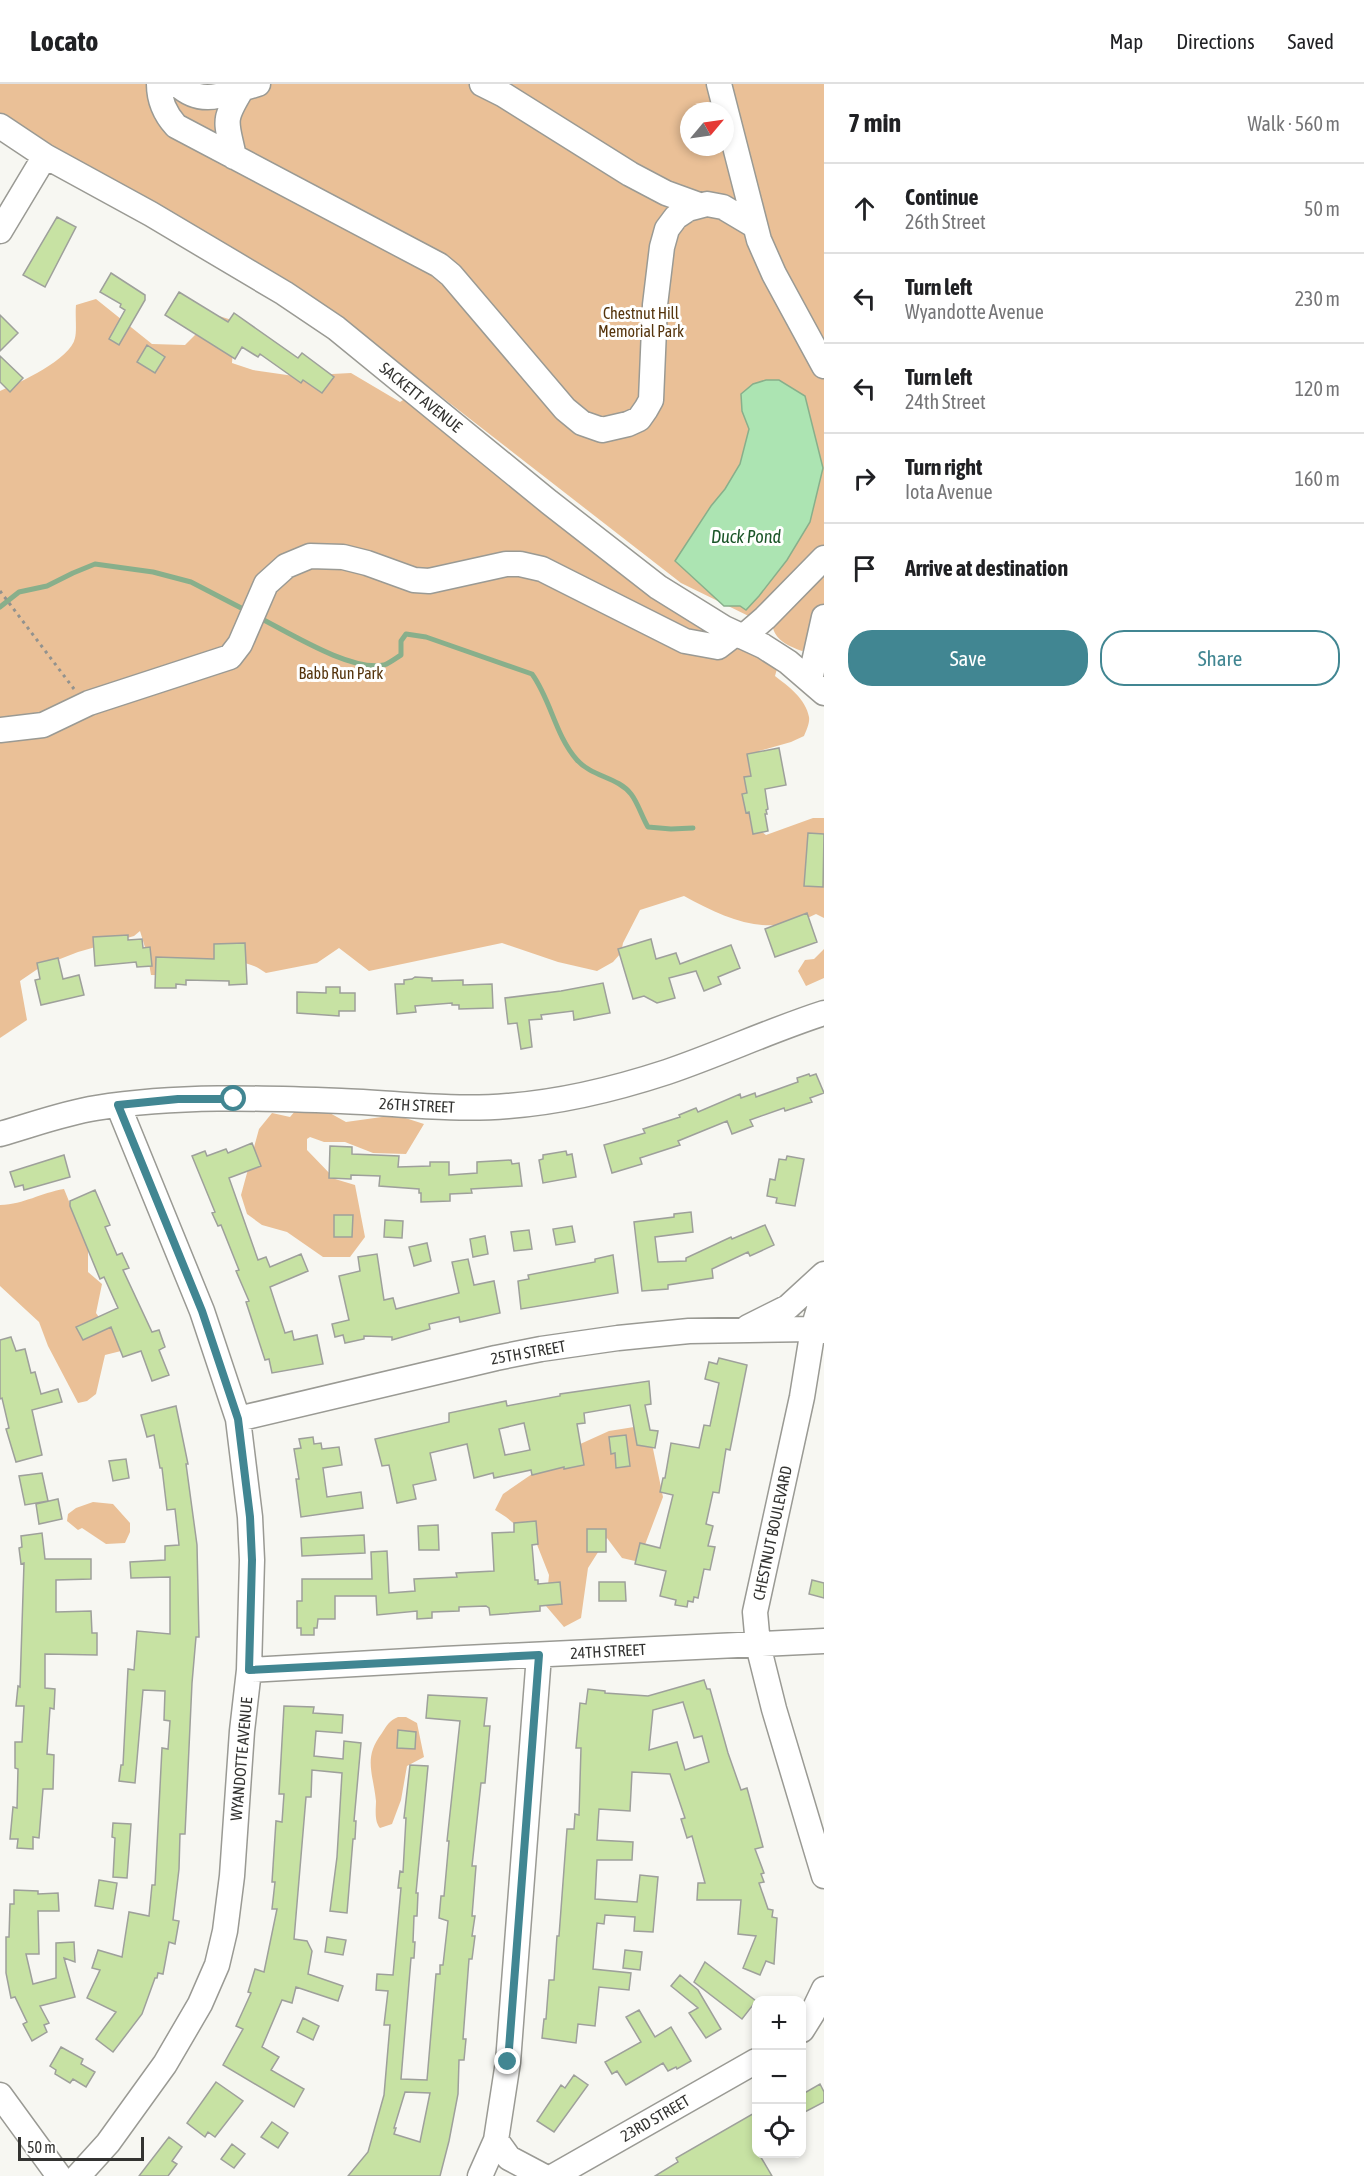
<!DOCTYPE html>
<meta charset="utf-8">
<style>
body{margin:0;font-family:"Asap Condensed",sans-serif;background:#f2f2f2;color:#202124}
.controls{position:absolute;right:18px;bottom:18px;display:grid;overflow:hidden;border-radius:12px;box-shadow:0 3px 9px #0003}
.controls button{width:54px;height:54px;display:grid;place-items:center;padding:0;border:0;border-bottom:2px solid #e0e0e0;background:#fff;color:#202124;font:30px sans-serif}
.compass{position:absolute;left:680px;top:18px;width:54px;height:54px;border-radius:50%;background:#fff;box-shadow:0 3px 9px #0003;rotate:61deg}
.scale{position:absolute;left:18px;bottom:15px;width:126px;box-sizing:border-box;padding-left:6px;border:3px solid #333331;border-top:0;font-size:16px;line-height:21px;white-space:nowrap;color:#333331;-webkit-text-stroke:4px #fffffe;paint-order:stroke}
.stop{position:absolute;width:18px;height:18px;margin:-14px;border:4px solid #418692;border-radius:50%;background:#fff}
.stop.end{background:#418692;border-color:#fff;box-shadow:0 2px 6px #0008}
.list{margin:0;padding:0;list-style:none}
h2{display:flex;justify-content:space-between;align-items:center;height:78px;margin:0;padding:0 24px;font-size:26px}
h2 small{font-size:20px;font-weight:400;color:#757577}
.list li{display:grid;grid-template-columns:39px 1fr auto;gap:18px;align-items:center;box-sizing:border-box;height:90px;padding:0 24px;border-top:2px solid #e0e0e0}
.list b{display:block;font-size:22px;white-space:nowrap}
.list p{margin:0;font-size:20px;white-space:nowrap;color:#757577}
.list em{font-size:20px;font-style:normal;color:#757577}
.actions{display:flex;gap:12px;padding:18px 24px}
.actions a{flex:1;padding:14px 0;border:2px solid #418692;border-radius:24px;text-align:center;font-size:21px;color:#418692}
.actions .main{background:#418692;color:#fff}
.icon{flex:none;width:33px;height:33px;fill:none;stroke:currentColor;stroke-width:2;stroke-linecap:round;stroke-linejoin:round}
.map{position:relative;flex:none;width:824px;height:2092px;overflow:hidden}
header{display:flex;align-items:center;gap:36px;box-sizing:border-box;height:84px;padding:0 30px;background:#fff;border-bottom:2px solid #e0e0e0}
header strong{font-size:28px}
nav{display:flex;gap:33px;margin-inline-start:auto;font-size:21px}
main{display:flex}
aside{flex:1;background:#fff}
.map>svg:first-child{display:block}
.green{fill:#eac097;fill-rule:evenodd}
.water{fill:#ace4b2;stroke:#88af8b;stroke-width:1.5}
.lines{fill:none;stroke-linecap:round;stroke-linejoin:round}
.stream{stroke:#88af8b;stroke-width:5}
.building{fill:#c7e2a3;stroke:#9ea09b;stroke-width:1.5;fill-rule:evenodd}
.minor-casing{stroke:#9a9a94;stroke-width:27}
.path{stroke:#92928e;stroke-width:3;stroke-dasharray:3 4.5;stroke-linecap:butt}
.minor{stroke:#fff;stroke-width:24}
.route{stroke:#418692;stroke-width:8}
.labels{text-anchor:middle;stroke-width:6;stroke-linejoin:round;paint-order:stroke}
.park-label{font-size:16px;fill:#55340c;stroke:#fffffe}
.street-label{font-size:16px;fill:#333331;stroke:#fffffe}
.water-label{font-size:18px;font-style:italic;fill:#1b5528;stroke:#fffffe}
</style>
<header>
<strong>Locato</strong>
<nav><a>Map</a><a>Directions</a><a>Saved</a></nav>
</header>
<main>
<div class="map">
<svg width="824" height="2092" viewBox="0 0 824 2092">
<rect width="100%" height="100%" fill="#f7f7f2"/>
<!-- green -->
<path class="green" d="M0,0H824V581L806,565L802,567C791,563 776,557 773,544L681,499L335,230L0,31ZM689,27H725V63H689Z
M96,215L152,260L185,261L203,243L219,232L235,237L232,279L253,286L294,292L351,289L400,318L415,308L516,391L780,574L775,592C788,602 806,615 809,633C810,639 806,647 804,652L791,658L759,667L745,717L753,741L766,751L813,734H824V834L816,830C768,854 728,836 684,812L640,826L623,859L621,869L613,878L597,887L558,878L502,859L369,887L339,864L317,879L266,889C235,866 217,887 185,891C174,892 162,891 151,891L148,873L140,847L134,852L78,868L42,882L20,897L27,936L0,954V307C19,299 71,275 75,254C77,247 75,231 76,221Z
M824,865V894L806,902L798,887L805,876L814,875Z
M301,1020L328,1028L346,1038L396,1031L424,1040L406,1070L373,1069L345,1058H324L310,1053L307,1055V1066L335,1095L355,1101L365,1153L350,1173H323L287,1148L262,1141L247,1130L241,1111L259,1045L272,1029L290,1033Z
M64,1105L88,1164V1188L102,1200L96,1229L105,1242L123,1250L125,1266L105,1271L96,1310L87,1317L78,1319L48,1262L39,1238L0,1202V1121C25,1120 40,1109 64,1105Z
M634,1343L652,1360L663,1413L643,1466L635,1477L622,1474L607,1454L588,1484L581,1534L564,1543L546,1522L549,1491L536,1458L506,1433L495,1426L503,1410L567,1366L609,1347Z
M93,1418L113,1420L130,1439V1448L125,1459L106,1460L82,1444L78,1446L67,1437L68,1430L76,1424Z
M398,1633H406L417,1639L424,1673L407,1682L401,1716L392,1740L380,1744C374,1737 376,1725 376,1717C373,1688 363,1674 382,1649C387,1641 389,1637 398,1633Z"/>
<!-- water -->
<path class="water" d="M766,296H779L805,312L823,384L810,438L787,476L759,512L746,526L740,522H724L675,477L711,422L725,405L740,380L749,345L742,327L741,310L753,300Z"/>
<g class="lines">
<!-- stream -->
<path class="stream" d="M0,523L19,508L47,502L73,489L95,480L153,488L191,498L247,527
M258,533C288,548 351,588 384,581C390,579 396,574 401,571V557L406,550L426,553L532,590C551,616 555,651 577,676C592,693 618,693 631,710C638,719 642,733 648,743L671,745L693,744"/>
</g>
<!-- building -->
<path class="building" d="M57,133L76,143L45,203L23,191Z
M111,189L145,211V216L119,261L109,255L125,226L120,223L121,220L100,208Z
M179,208L228,238L234,229L298,274L302,269L334,293L322,309L303,296L301,299L260,270L258,273L242,263L235,275L165,231Z
M0,231L18,249L0,267Z
M147,261L165,273L155,289L137,278Z
M0,272L23,294L10,308L0,298Z
M779,664L786,701L765,705L768,725L766,726L767,730H765L768,747L753,750L749,728L746,729L742,710L747,709L744,693L751,692L747,670Z
M808,749L824,750L823,803L804,802Z
M807,829L817,858L775,873L765,845Z
M128,851V856L142,855L143,864L150,863L152,882L137,883L136,878L95,882L93,853Z
M651,855L656,875L676,869L680,880L731,861L740,884L718,893L721,900L704,907L696,887L669,894L675,914L657,919L644,912L633,915L618,865Z
M245,859L247,900L229,901V897L186,896V901L176,900V904H155L156,873L214,875V860Z
M58,874L63,895L79,891L84,911L41,921L35,896L40,895L37,879Z
M415,893L432,894V897L463,896V901L492,900L493,924L459,925V921H452V919L415,922L416,928L397,930L395,900H404V896L412,895Z
M603,899L610,929L574,936L573,927L541,931L542,935L529,936L532,963L521,965L517,939L508,940L505,914L561,907Z
M326,903H340V909H355V927H339V932L297,929V908L326,909Z
M809,990L810,992L816,990L824,1009L810,1014L812,1018L785,1027L784,1024L750,1036L753,1042L732,1050L727,1037L678,1057L680,1061L640,1074L642,1080L612,1089L604,1061L645,1049L643,1045L680,1033L679,1031L696,1024L698,1028L740,1010L741,1014L755,1009L756,1013L798,998L797,994Z
M252,1059L261,1082L229,1094L258,1176L266,1173L270,1183L301,1170L308,1187L270,1203L285,1249L292,1247L294,1256L317,1251L323,1280L272,1289L269,1275L265,1276L246,1218L249,1217L236,1187L239,1186L221,1141L218,1142L212,1129L215,1128L192,1072L205,1067L207,1072L226,1065L228,1069Z
M330,1062L352,1063V1070L399,1072L398,1083L430,1082V1078H449V1091L477,1089V1078L511,1076L512,1080L519,1079L522,1102L471,1105L472,1109L450,1110V1117L421,1118V1109H419V1105L379,1102L380,1092L351,1091V1095L329,1094Z
M566,1067L567,1071L572,1070L576,1093L543,1099L539,1076L543,1075V1071Z
M64,1071L70,1093L24,1106L23,1101L15,1103L10,1088Z
M787,1072L804,1075L795,1122L776,1119L777,1114L767,1112L770,1095L775,1096L779,1075L786,1076Z
M95,1106L110,1141L105,1143L117,1171L122,1169L129,1184L123,1186L152,1248L159,1246L165,1263L159,1266L169,1291L152,1297L141,1267L123,1273L111,1243L83,1256L76,1243L118,1224L104,1193L100,1195L70,1122V1117Z
M691,1128L693,1148L655,1153L658,1178L686,1177V1174L731,1153L732,1155L765,1141L774,1161L750,1172L748,1168L712,1185L713,1194L668,1201V1205L642,1207L634,1138L674,1133V1130Z
M334,1131H353L352,1153H334Z
M385,1136L403,1137L402,1154L384,1153Z
M572,1142L575,1158L556,1161L553,1145Z
M529,1146L532,1165L514,1167L511,1148Z
M485,1152L488,1170L473,1173L470,1155Z
M427,1159L431,1177L414,1182L409,1163Z
M377,1170L384,1216L393,1214L396,1225L459,1209L452,1178L468,1175L474,1201L494,1197L500,1229L460,1238L459,1233L429,1240L430,1245L392,1256V1253L364,1252V1255L345,1259L343,1251L335,1253L332,1240L349,1236L339,1192L360,1187L358,1173Z
M613,1171L618,1209L521,1225L518,1197L529,1195L528,1191L595,1178V1175Z
M11,1253L16,1267L25,1265L31,1289L35,1288L41,1310L58,1305L62,1318L32,1326L42,1371L16,1378L6,1345L9,1344L2,1314L0,1315V1256Z
M719,1274L747,1281L730,1366L726,1365L719,1409L713,1408L706,1440L713,1442L708,1462L715,1463L710,1486L704,1485L698,1514L694,1513L693,1518L688,1517L687,1523L675,1521L676,1516L660,1512L666,1487L635,1480L640,1459L660,1464L673,1411L660,1408L663,1394H665L671,1359L699,1364L704,1341L710,1342L719,1299L705,1295L709,1278L717,1280Z
M649,1297L651,1320L645,1321L650,1346L658,1347L655,1364L637,1361L630,1321L584,1329L585,1339L577,1340L584,1381L564,1385V1383L532,1391L531,1386L494,1394L493,1389L474,1394L467,1360L430,1369L436,1396L413,1401L416,1415L397,1419L389,1381L382,1382L375,1355L449,1338V1329L506,1317L507,1322L560,1312V1310ZM524,1339L530,1366L505,1371L499,1345Z
M176,1322L188,1380H186L197,1461L199,1553H196L192,1599L185,1750H180L179,1785L173,1836L179,1837L175,1860L169,1858L163,1890L158,1889L157,1894H155L142,1930L113,1968L96,1955L116,1928L87,1914L100,1886L92,1884L98,1866L122,1873L129,1828L149,1832L152,1801H155L162,1664L168,1665L170,1637L164,1636L165,1607L143,1606L135,1699L119,1697L121,1681H123L128,1585L134,1586L137,1547L170,1550V1493L131,1494L130,1478L165,1476V1462L179,1461L175,1425L167,1426L162,1384H160L154,1351L147,1353L141,1331Z
M626,1351L630,1382L616,1384L615,1369L611,1370L609,1353Z
M313,1353L314,1360L321,1359L322,1365L339,1363L342,1381L323,1384L327,1413L361,1408L363,1424L301,1433L296,1395H299L294,1365L301,1364L299,1355Z
M126,1375L129,1394L113,1397L109,1377Z
M42,1389L48,1417L25,1421L19,1392Z
M58,1415L62,1435L39,1440L36,1420Z
M536,1437L538,1460L532,1461L535,1496H538V1500L560,1498L562,1520L540,1522V1527L490,1531L489,1524L486,1522L459,1523V1527L432,1528V1534L417,1535V1527L377,1531L376,1512H335V1535H318L317,1544H314V1551H301V1544H297V1517H302V1495H372L371,1468L387,1467L389,1509L415,1507L414,1495L457,1493L456,1489L494,1487L492,1449L514,1448V1439Z
M438,1441L439,1466H419L418,1442Z
M587,1445H606V1468H587Z
M42,1449L45,1475H91V1495L56,1496V1528L91,1527L92,1549H97V1571L45,1570V1604L55,1605L54,1625L50,1624L47,1670L54,1671L53,1705H43L39,1754L33,1753V1765L17,1764L18,1755H10L13,1723L17,1724L18,1685L15,1684V1658H22L24,1622H16L18,1602L20,1603L24,1479L21,1480L19,1464L22,1463L21,1452Z
M364,1451L365,1469L302,1472L301,1454Z
M812,1496L824,1499V1514L809,1510Z
M599,1498H625L626,1517H599Z
M704,1596L707,1605H710L728,1669L741,1706L747,1704L763,1763L755,1765L764,1789L761,1790L764,1798L759,1799L768,1825L773,1826L772,1833L777,1834L774,1880L766,1877L760,1891L743,1884L756,1852L738,1850L741,1816H697L698,1799H705L692,1752L687,1754L681,1735L685,1734L670,1690L632,1688L630,1727L599,1725L597,1756L633,1758L632,1776H597L595,1815L637,1818L640,1791L658,1793L653,1848L634,1847L635,1833L605,1831L604,1840L597,1839L593,1885L631,1889L629,1906L599,1903L595,1942L578,1940L576,1959L542,1954L544,1935H546L549,1896H554L557,1852H559L567,1745H574L575,1730L579,1731L581,1664H576L580,1619L586,1620L588,1605L605,1607V1609L648,1612ZM683,1618L694,1654L702,1652L709,1678L685,1686L677,1658L649,1666L653,1626Z
M428,1611L487,1614L484,1642H490L485,1699H481L472,1782H476L472,1832H475L472,1852H475L472,1875H469L463,1955H466L464,1976H459L458,2010L449,2057L440,2092H348L368,2068L384,2011L390,1941H384L388,1907L376,1906L377,1890L393,1891L401,1804H398L400,1787L403,1788L406,1734H404L410,1681L428,1682L416,1809H418L417,1832H414L413,1858H415L414,1874H411L401,1995L427,1996L436,1890H440V1881H443L448,1837L439,1834L441,1812H444L449,1757H447L460,1637L426,1634ZM405,2008L430,2009L420,2058L394,2050L396,2044H394Z
M284,1622L314,1623L313,1629L343,1631L342,1649L316,1647L314,1672L343,1675L344,1657L361,1659L354,1737H356L355,1755H353L347,1829L330,1827L337,1773L342,1689L312,1686L311,1713H306L294,1855L307,1857L312,1867L308,1890L343,1902L338,1917L296,1903L292,1919L282,1916L262,1963L279,1973L271,1986L304,2005L294,2023L223,1981L243,1945L236,1942L251,1909L248,1908L255,1885L264,1888L277,1825H272L275,1798H272L276,1737L282,1738L284,1710H279Z
M398,1646L416,1648L415,1665L397,1664Z
M113,1739L131,1740L127,1794L113,1793L115,1754L112,1753Z
M99,1796L117,1799L113,1825L95,1822Z
M14,1806L38,1807V1810L58,1809L59,1827H38L39,1870H26L33,1900L56,1894V1859L74,1858L75,1878L64,1874L75,1913L40,1922L49,1939L44,1941L47,1948L32,1957L23,1940L27,1938L15,1913L11,1914L6,1889V1853H9L10,1820H14Z
M327,1853L346,1856L343,1871L325,1868Z
M625,1866L642,1868L640,1886L623,1884Z
M705,1878L756,1917L742,1935L694,1898Z
M680,1891L698,1906L721,1945L706,1954L689,1929L698,1924L671,1902Z
M639,1926L655,1953L671,1943L691,1977L677,1985L676,1983L668,1987L663,1979L626,2001L617,1987L612,1990L605,1978L641,1958L626,1933Z
M303,1934L319,1942L313,1956L297,1948Z
M61,1963L83,1975L81,1980L95,1988L86,2003L73,1995L70,1999L55,1990L56,1986L50,1982Z
M574,1991L588,2001L554,2048L537,2037L561,2001L565,2004Z
M216,1998L243,2017L215,2053L208,2048L205,2053L187,2039Z
M820,2000L824,2008V2018L801,2030V2011Z
M756,2028V2070H759L772,2092H655L678,2078L676,2074Z
M272,2038L288,2049L278,2064L261,2053Z
M169,2053L182,2063L172,2077L177,2080L168,2092H139Z
M232,2060L245,2070L234,2084L221,2075Z"/>
<g class="lines">
<defs>
<path id="minor" d="M159,0C159,16 166,31 176,42L439,181L451,191L565,325L582,339L602,346L628,340L639,335L646,325L651,316L655,221L662,163L667,145L676,133L688,125L707,120L723,123L755,142
M177,0C204,25 227,8 258,0
M482,0L504,11L630,90L666,109L699,121
M719,0L759,156L774,190L824,282
M0,42L45,72L151,130L284,209L336,244L549,418L658,503L724,544L763,562L788,578L824,609
M234,73C227,37 221,39 242,5
M0,147L45,72
M743,553L765,534L824,474
M810,596L824,533
M0,646L43,641L89,619L230,573L240,560L266,500L286,482L310,472L343,473L367,479L414,496L429,497L506,480H520L542,485L685,557L718,563L735,550
M0,1050C32,1041 64,1029 96,1024C177,1011 259,1014 341,1017C396,1019 452,1027 508,1022C562,1018 615,1005 667,988C720,970 771,946 824,929
M824,1208L813,1245L802,1313L755,1528L758,1561L774,1625L824,1792
M748,1243L788,1223L824,1190
M238,1335L496,1274L541,1265L618,1254L689,1247L813,1245L824,1247
M249,1586L444,1575L824,1557
M802,1946L812,1930L824,1905
M0,2011L59,2092
M496,2056L509,2074L543,2092
M78,2092L108,2059L165,1980L200,1920L217,1881L225,1847L232,1792L242,1647L249,1586L252,1476L250,1433L238,1335L202,1227L118,1021
M480,2092L496,2056L508,1978L539,1571
M554,2092L756,1977"/>
</defs>
<!-- minor casing -->
<use href="#minor" class="minor-casing"/>
<!-- path -->
<path class="path" d="M0,507L74,605"/>
<!-- minor -->
<use href="#minor" class="minor"/>
</g>
<g class="lines">
<!-- route -->
<path class="route" d="M234,1015H178L118,1021L202,1227L238,1335L250,1433L252,1476L249,1586L539,1571L508,1978"/>
</g>
<g class="labels">
<!-- park labels -->
<g class="park-label">
<text x="641" y="235">Chestnut Hill<tspan x="641" dy="18">Memorial Park</tspan></text>
<text x="341" y="595">Babb Run Park</text>
</g>
<!-- street labels -->
<g class="street-label">
<text transform="translate(421 313) rotate(39)" y="6">SACKETT AVENUE</text>
<text transform="translate(417 1021) rotate(3)" y="6">26TH STREET</text>
<text transform="translate(528 1268) rotate(-10)" y="6">25TH STREET</text>
<text transform="translate(772 1449) rotate(-78)" y="6">CHESTNUT BOULEVARD</text>
<text transform="translate(608 1567) rotate(-3)" y="6">24TH STREET</text>
<text transform="translate(241 1675) rotate(-85)" y="6">WYANDOTTE AVENUE</text>
<text transform="translate(655 2034) rotate(-30)" y="6">23RD STREET</text>
</g>
<!-- water labels -->
<g class="water-label">
<text x="746" y="459">Duck Pond</text>
</g>
</g>
</svg>
<div class="controls">
<button>+</button>
<button>−</button>
<button><svg class="icon" aria-label="locate" viewBox="0 0 24 24"><circle cx="12" cy="12" r="6"/><path d="M12 2v4M12 18v4M2 12h4M18 12h4"/></svg></button>
</div>
<svg class="compass" viewBox="-18 -18 36 36"><path d="M0-13l5 13h-10z" fill="#e53935"/><path d="M0 13l5-13h-10z" fill="#757577"/></svg>
<div class="scale">50 m</div>
<div class="stop" style="left:234px;top:1015px"></div>
<div class="stop end" style="left:508px;top:1978px"></div>
</div>
<aside>
<h2>7 min<small>Walk · 560 m</small></h2>
<ul class="list">
<li><svg class="icon" aria-label="ahead" viewBox="0 0 24 24"><path d="M12 20V5M6 11l6-6 6 6"/></svg><div><b>Continue</b><p>26th Street</p></div><em>50 m</em></li>
<li><svg class="icon" aria-label="left" viewBox="0 0 24 24"><path d="M17 20v-9H6M10 6l-5 5 5 5"/></svg><div><b>Turn left</b><p>Wyandotte Avenue</p></div><em>230 m</em></li>
<li><svg class="icon" aria-label="left" viewBox="0 0 24 24"><path d="M17 20v-9H6M10 6l-5 5 5 5"/></svg><div><b>Turn left</b><p>24th Street</p></div><em>120 m</em></li>
<li><svg class="icon" aria-label="right" viewBox="0 0 24 24"><path d="M7 20v-9h11M14 6l5 5-5 5"/></svg><div><b>Turn right</b><p>Iota Avenue</p></div><em>160 m</em></li>
<li><svg class="icon" aria-label="arrive" viewBox="0 0 24 24"><path d="M6 21V4h12l-3 4 3 4H6"/></svg><div><b>Arrive at destination</b></div></li>
</ul>
<div class="actions"><a class="main">Save</a><a>Share</a></div>
</aside>
</main>
